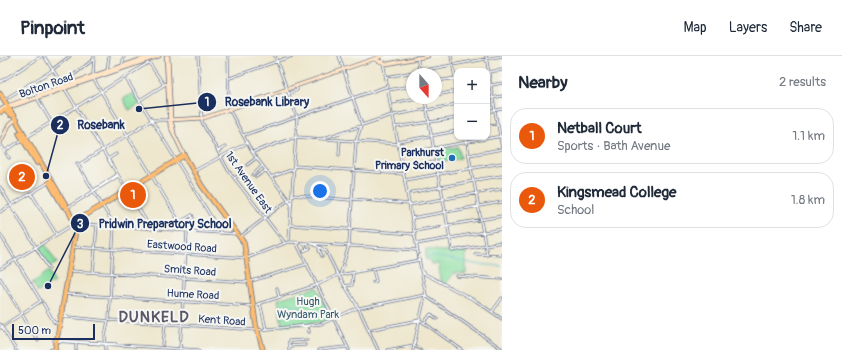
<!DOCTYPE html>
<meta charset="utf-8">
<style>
body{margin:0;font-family:Pangolin,sans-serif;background:#f6f6f7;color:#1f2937}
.controls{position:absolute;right:12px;top:12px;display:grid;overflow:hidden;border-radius:8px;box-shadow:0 1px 3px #0004}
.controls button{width:36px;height:36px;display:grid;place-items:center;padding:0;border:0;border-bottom:1px solid #e0e1e3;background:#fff;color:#1f2937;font:20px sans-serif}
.compass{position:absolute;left:406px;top:12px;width:36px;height:36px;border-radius:50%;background:#fff;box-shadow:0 1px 3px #0004;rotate:159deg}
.scale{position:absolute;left:12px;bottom:10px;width:83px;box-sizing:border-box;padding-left:4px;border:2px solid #1b2f5e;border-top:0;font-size:11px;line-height:14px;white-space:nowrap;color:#1b2f5e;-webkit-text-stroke:3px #f6f6f2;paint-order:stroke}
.you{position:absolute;left:320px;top:135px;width:14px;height:14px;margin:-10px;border:3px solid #fff;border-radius:50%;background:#1a73e8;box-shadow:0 0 0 6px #1a73e833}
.badge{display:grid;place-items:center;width:26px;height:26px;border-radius:50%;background:#ea580c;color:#fff;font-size:13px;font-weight:700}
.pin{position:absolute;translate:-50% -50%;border:2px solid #fff;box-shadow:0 1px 4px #0006}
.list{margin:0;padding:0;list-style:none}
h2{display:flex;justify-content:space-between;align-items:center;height:52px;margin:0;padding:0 16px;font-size:17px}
h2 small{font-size:13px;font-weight:400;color:#747a83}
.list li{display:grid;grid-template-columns:26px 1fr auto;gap:12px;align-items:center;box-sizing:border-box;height:56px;margin:0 8px 8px;padding:0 8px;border:1px solid #e0e1e3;border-radius:16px}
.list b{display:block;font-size:15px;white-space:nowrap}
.list p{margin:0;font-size:13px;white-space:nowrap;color:#747a83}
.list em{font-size:13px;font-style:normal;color:#747a83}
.map{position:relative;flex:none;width:502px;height:294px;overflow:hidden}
header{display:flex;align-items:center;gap:24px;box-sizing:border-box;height:56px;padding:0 20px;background:#fff;border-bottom:1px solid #e0e1e3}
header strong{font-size:19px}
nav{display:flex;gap:22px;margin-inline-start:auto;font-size:14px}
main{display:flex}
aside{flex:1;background:#fff}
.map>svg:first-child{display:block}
.green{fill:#8bdea0;stroke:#53867f}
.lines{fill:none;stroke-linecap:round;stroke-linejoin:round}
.stream{stroke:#4cb9c6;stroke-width:1}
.street-casing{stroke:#656f85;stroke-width:3}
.secondary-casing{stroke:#656f85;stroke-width:4.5}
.primary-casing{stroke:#656f85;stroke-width:5.5}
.street{stroke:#fff;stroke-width:1.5}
.secondary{stroke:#ffe4c6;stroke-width:3}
.primary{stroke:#febc70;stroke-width:4}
.poi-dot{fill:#1f6fb2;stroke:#f6f6f2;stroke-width:1.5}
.labels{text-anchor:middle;stroke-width:4;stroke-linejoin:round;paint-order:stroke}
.street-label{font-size:11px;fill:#1b2f5e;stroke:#f6f6f2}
.poi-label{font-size:11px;font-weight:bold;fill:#1b2f5e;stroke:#f6f6f2;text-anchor:end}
.park-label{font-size:11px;fill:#375b6e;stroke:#f6f6f2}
.district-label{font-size:15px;font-weight:bold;letter-spacing:1px;fill:#5b5667;stroke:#f6f6f2}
.leader{fill:none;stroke:#1b2f5e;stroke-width:1.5}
.callout-dot{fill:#1b2f5e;stroke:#f6f6f2;stroke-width:1.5}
.mark-label{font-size:12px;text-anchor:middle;font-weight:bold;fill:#fff}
.callout-label{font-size:12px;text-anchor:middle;font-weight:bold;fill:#1b2f5e;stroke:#f6f6f2;stroke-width:4;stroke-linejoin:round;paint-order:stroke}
</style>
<header>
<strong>Pinpoint</strong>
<nav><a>Map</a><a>Layers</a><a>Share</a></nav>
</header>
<main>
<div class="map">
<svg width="502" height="294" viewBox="0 0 502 294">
<rect width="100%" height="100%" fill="#f6f6f2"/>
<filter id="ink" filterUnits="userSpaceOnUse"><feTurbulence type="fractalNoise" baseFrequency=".025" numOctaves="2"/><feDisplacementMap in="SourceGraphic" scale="8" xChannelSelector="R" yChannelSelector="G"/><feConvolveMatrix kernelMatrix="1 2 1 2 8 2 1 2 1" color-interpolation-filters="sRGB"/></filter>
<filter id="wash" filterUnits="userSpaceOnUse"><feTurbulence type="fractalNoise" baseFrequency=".012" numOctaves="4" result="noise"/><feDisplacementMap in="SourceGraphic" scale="16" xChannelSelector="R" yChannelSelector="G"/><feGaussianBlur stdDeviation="0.9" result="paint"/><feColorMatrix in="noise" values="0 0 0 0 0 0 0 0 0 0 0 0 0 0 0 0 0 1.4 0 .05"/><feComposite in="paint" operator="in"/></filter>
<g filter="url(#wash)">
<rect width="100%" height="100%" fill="#eee7ce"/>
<!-- green -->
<path class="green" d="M133,37L140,48L129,54L123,43Z
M458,91L461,102L438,106L437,94Z
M45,188L57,207L50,211L38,192Z
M426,193L451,196L466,195V218L454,217L446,228L440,225L439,208H431L429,203L426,204Z
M49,215L54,226L38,236L32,227Z
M317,231L332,263L324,266L282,270L278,243Z"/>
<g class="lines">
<!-- stream -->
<path class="stream" d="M428,203L432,200L440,201L474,208L502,210
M286,247C298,250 316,261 329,256"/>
</g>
</g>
<g filter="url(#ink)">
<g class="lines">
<defs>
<path id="street" d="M44,0L52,13
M198,0L202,66L228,114L284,186
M228,0L229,53L252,96L291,147
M275,0L297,61L289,184
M339,0L362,69
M382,0L392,58
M417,0L420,18
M451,0L457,32
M486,0L497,67
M0,5L9,0
M122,10L124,0
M53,13L70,0
M53,14L63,30
M107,15L109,0
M487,16L502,14
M93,19L94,0
M125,21L221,177
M386,21L502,0
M93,22L185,175
M230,22L292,0
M436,25L457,22
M0,26L42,0
M29,28L51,66
M62,28L94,3
M487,30L502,27
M65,33L151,173
M388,34L412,30
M288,38L297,34L296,30
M436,39L457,35
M424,42L427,53
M5,43L53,14
M487,43L502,40
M140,44L167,27
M392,47L417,42
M427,54L440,130
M427,54L457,48
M487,56L502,53
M394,59L425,53
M393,60L407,137
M498,68L502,93
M362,69L392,59
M487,69L497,68
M396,71L457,62
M244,79L388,30
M27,81L148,7L150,8L164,29
M466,81L473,124
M324,82L361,70
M398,86L457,75
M0,87L9,102
M5,95L22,84
M218,95L225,91
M253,96L296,81L398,88
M400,98L502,80
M339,99L340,84
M469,99L502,93
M108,103L116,98
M77,107L114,169L109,264L257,274L321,268L357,252
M78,109L152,64H169
M247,109L256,102
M294,110L404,118
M402,111L436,106
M194,115L247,87
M253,119L262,110
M256,121L266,114
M271,121L294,113
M235,122L243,116V119
M405,124L502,107
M474,124L502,120
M474,126L487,199
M0,131L49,213
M441,131L452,195L502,186
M441,131L473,125
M94,134L117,119
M31,137L56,178
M407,137L422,219
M408,137L440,131
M292,139L351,144
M352,143L356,86L361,70
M353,143L409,148
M409,149L502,133
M65,153L118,120
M0,156L48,127
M412,162L502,146
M185,163L188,165L193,162L192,159
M180,166L192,159
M81,168L237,178
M291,169L414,178
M414,175L502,160
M0,178L41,245L0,272
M240,181L291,142
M289,186L417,194
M296,186L349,294
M304,187L307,193
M311,187L326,195L338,219
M416,188L502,173
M73,191L247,202L288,186
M320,191L319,194L322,200
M304,195L310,192
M475,198L502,199
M0,213L69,171
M421,214L423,217L476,245L502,263
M70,215L248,226L307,208
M93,216L97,169
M340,219L419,204
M340,219L349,189L352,145
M422,219L426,239
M339,220L358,251
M457,220L502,223
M0,222L38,285
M373,226L376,225L373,213
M344,230L352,229L353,217
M277,232L279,241
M65,238L252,250L317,229L338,219
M426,240L502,293
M43,247L54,266L59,268
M260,247L266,273
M359,252L425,239L426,240V239H425
M359,253L378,294
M492,256L502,242
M59,260L108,265L105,280L106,294
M424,267L431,258L437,263
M0,268L16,294
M308,269L309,276
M368,274L420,264L462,294
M54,284L116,288
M54,285L199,294
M163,289L165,268
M414,289L425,240
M289,290L305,289
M415,290L421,294
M50,294L53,293
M76,294V288
M180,294L187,176
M289,294V285L307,284
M318,294L346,291
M387,294L414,289
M413,294L414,290"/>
<path id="secondary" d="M166,0L170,70L184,99
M168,0L171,64L174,76
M374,3L387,8L428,0
M38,39L151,0
M7,52L159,0
M0,54L7,50L27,43
M169,64L204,62L382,0
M0,87L9,69L16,63"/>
<path id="primary" d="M0,37L67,151L74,167L75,179L55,294
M1,56L5,54L10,59
M19,77L37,107
M184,99L202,130L244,187L256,269L263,294
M49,126L63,150
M73,167L185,99"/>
</defs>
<!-- street casing -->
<use href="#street" class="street-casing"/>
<!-- secondary casing -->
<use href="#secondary" class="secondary-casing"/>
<!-- primary casing -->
<use href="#primary" class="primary-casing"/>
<!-- street -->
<use href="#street" class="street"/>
<!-- secondary -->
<use href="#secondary" class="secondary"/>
<!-- primary -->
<use href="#primary" class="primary"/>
</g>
</g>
<!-- markers -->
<circle class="poi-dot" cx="452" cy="102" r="4"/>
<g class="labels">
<!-- street labels -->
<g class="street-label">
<text transform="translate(46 29) rotate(-19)" y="4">Bolton Road</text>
<text transform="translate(249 126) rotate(55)" y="4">1st Avenue East</text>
<text transform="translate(182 190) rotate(4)" y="4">Eastwood Road</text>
<text transform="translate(190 214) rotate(4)" y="4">Smits Road</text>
<text transform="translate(193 238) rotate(3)" y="4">Hume Road</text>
<text transform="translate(222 264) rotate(4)" y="4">Kent Road</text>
</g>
<!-- poi labels -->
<g class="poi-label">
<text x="444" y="100">Parkhurst<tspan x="444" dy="13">Primary School</tspan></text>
</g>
<!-- park labels -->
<g class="park-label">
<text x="308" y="249">Hugh<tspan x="308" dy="13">Wyndam Park</tspan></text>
</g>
<!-- district labels -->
<g class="district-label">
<text x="154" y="266">DUNKELD</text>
</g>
</g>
<!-- callouts -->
<path class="leader" d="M139 53L207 46M46 120L60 69M48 230L80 167"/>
<g class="callout-dot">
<circle cx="139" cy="53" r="4"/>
<circle cx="46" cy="120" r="4"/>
<circle cx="48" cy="230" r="4"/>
<circle cx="207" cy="46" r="10"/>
<circle cx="60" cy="69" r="10"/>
<circle cx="80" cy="167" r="10"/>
</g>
<g class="mark-label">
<text x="207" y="50">1</text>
<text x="60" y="73">2</text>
<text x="80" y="172">3</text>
</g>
<g class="callout-label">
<text x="267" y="50">Rosebank Library</text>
<text x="101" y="73">Rosebank</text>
<text x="165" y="172">Pridwin Preparatory School</text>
</g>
</svg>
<div class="controls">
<button>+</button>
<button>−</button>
</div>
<svg class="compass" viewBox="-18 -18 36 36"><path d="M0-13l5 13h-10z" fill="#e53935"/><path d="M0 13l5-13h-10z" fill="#747a83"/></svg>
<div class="scale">500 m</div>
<div class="you"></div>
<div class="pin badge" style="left:133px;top:139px">1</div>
<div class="pin badge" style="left:22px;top:121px">2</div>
</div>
<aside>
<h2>Nearby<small>2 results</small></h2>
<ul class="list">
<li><span class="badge">1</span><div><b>Netball Court</b><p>Sports · Bath Avenue</p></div><em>1.1 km</em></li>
<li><span class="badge">2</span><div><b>Kingsmead College</b><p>School</p></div><em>1.8 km</em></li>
</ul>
</aside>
</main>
